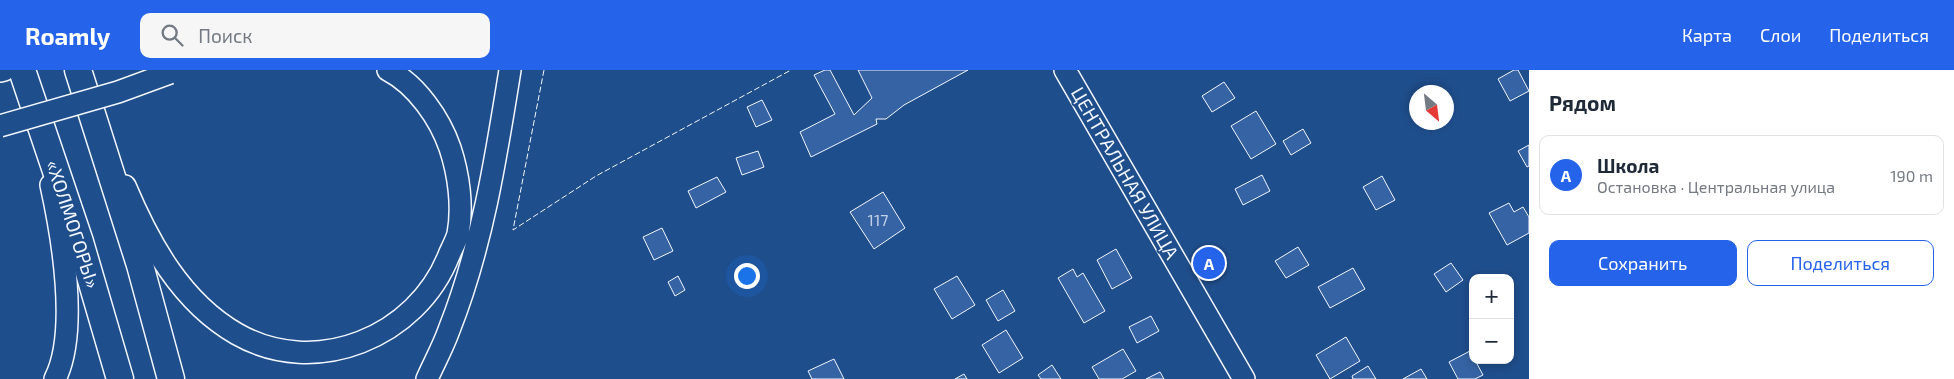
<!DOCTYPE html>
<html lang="ru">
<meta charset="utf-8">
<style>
body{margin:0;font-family:"Exo 2",sans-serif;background:#f6f6f7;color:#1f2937}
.controls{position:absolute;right:15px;bottom:15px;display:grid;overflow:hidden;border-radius:10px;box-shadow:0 2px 8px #0003}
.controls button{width:45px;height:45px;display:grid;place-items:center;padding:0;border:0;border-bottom:1px solid #e0e1e3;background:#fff;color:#1f2937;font:25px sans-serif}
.compass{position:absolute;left:1409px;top:15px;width:45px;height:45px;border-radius:50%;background:#fff;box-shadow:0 2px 8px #0003;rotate:152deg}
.you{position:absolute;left:746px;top:205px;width:18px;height:18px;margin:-12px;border:4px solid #fff;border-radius:50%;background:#1a73e8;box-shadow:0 0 0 8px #1a73e833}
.badge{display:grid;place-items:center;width:32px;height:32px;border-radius:50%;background:#2563eb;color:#fff;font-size:16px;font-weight:700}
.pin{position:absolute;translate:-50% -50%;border:2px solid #fff;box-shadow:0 1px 5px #0006}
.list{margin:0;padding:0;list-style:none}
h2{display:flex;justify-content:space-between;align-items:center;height:65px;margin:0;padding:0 20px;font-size:21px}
h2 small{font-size:16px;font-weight:400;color:#747a83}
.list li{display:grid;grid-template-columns:32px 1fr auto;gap:15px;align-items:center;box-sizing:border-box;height:80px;margin:0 10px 10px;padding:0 10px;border:1px solid #e0e1e3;border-radius:10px}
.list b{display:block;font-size:19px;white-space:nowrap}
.list p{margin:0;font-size:16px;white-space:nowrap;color:#747a83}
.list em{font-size:16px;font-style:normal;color:#747a83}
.actions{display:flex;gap:10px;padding:15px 20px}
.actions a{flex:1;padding:11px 0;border:1px solid #2563eb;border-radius:10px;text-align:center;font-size:18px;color:#2563eb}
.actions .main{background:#2563eb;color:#fff}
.icon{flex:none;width:28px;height:28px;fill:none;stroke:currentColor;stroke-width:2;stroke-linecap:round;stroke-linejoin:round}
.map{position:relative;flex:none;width:1529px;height:309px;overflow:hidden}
header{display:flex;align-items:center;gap:30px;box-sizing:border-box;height:70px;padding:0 25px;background:#2563eb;color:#fff}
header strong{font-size:24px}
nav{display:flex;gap:28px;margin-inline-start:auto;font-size:18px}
.search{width:350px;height:45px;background:#f6f6f7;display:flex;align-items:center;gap:12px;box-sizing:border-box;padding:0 18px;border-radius:10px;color:#747a83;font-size:19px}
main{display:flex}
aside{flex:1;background:#fff}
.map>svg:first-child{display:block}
.building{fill:#3563a3;stroke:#f2f6ff}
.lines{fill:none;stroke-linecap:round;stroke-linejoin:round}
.secondary-casing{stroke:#f2f6ff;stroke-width:24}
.highway-casing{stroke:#f2f6ff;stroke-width:29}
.secondary{stroke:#1f4e8c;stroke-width:21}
.highway{stroke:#1f4e8c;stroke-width:26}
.secondary-bridge-casing{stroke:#f2f6ff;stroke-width:24;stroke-linecap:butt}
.secondary-bridge{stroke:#1f4e8c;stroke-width:21}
.fence{stroke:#f2f6ff;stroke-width:1;stroke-dasharray:6 2.5;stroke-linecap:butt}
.labels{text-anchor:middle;stroke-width:4;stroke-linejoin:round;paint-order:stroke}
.number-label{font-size:16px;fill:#c3d1e8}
.street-label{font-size:19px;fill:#f2f6ff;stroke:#1f4e8c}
</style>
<header>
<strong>Roamly</strong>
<div class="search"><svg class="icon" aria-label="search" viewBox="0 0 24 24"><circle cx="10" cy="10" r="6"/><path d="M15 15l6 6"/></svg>Поиск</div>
<nav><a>Карта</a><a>Слои</a><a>Поделиться</a></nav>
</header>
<main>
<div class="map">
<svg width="1529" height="309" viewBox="0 0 1529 309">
<rect width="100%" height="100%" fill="#1f4e8c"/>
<!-- building -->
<path class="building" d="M825,0H830L854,45L872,28L858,0H968L904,35L886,49H876L877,54L811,87L800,62L835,44L814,5Z
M1514,0H1518L1529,21L1510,31L1498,9Z
M1224,12L1235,28L1212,42L1202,26Z
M762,30L772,50L756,57L747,37Z
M1256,41L1276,74L1251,89L1231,56Z
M1303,59L1311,73L1291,85L1283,71Z
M1529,75V96L1527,97L1518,81Z
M758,81L764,97L742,105L736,88Z
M1262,105L1270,121L1243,135L1235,119Z
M1382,106L1395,130L1376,140L1363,117Z
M717,107L726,122L696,138L688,121Z
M883,122L905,158L874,179L850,142Z
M1509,133L1514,142L1523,137L1529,147V163L1507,175L1489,143Z
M662,158L673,181L654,190L643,167Z
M1298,177L1309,195L1286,208L1275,191Z
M1116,179L1132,208L1112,219L1097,190Z
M1451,193L1463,210L1446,222L1434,204Z
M1353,198L1365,219L1330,238L1318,217Z
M1073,199L1077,207L1083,203L1105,241L1084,253L1058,208Z
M678,206L685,220L675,226L668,212Z
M957,206L975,235L952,249L934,219Z
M1003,220L1015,241L998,251L986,230Z
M1151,246L1159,261L1137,273L1129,257Z
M1006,260L1023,288L999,303L982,275Z
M1346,267L1360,291L1330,309L1316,285Z
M1123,279L1136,301L1122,309H1099L1092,297Z
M1470,281L1473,290H1475L1483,305L1475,309H1458L1449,292Z
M834,289L844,309H812L808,301Z
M1052,295L1061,309H1041L1038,305Z
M1368,296L1376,309H1353L1352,306Z
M1421,299L1427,309H1403Z
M1160,302L1164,309H1146Z
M964,304L967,309H955Z"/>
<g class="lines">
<defs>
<path id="secondary" d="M1065,0L1244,309
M0,1L4,0
M51,115C62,165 79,262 55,309
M125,116C149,173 181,232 237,264C316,309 417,267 449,185C452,178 456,171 458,164C463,137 459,105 450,78C440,49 417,15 388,0
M427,309C434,293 443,277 449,260C482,177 496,88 510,0"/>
<path id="highway" d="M22,0L80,172L120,309
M78,0L140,195L171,309"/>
</defs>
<!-- secondary casing -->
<use href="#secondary" class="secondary-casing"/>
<!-- highway casing -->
<use href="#highway" class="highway-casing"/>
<!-- secondary -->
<use href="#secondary" class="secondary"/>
<!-- highway -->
<use href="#highway" class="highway"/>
<defs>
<path id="secondary-bridge" d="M0,56L118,22L170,3"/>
</defs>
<!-- secondary-bridge casing -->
<use href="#secondary-bridge" class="secondary-bridge-casing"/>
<!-- secondary-bridge -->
<use href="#secondary-bridge" class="secondary-bridge"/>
<!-- fence -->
<path class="fence" d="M544,0L513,160L596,106L791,0"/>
</g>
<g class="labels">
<!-- number labels -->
<g class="number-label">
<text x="878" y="156">117</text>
</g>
<!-- street labels -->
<g class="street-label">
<text transform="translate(1125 103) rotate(60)" y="7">ЦЕНТРАЛЬНАЯ УЛИЦА</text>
<text transform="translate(73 154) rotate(72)" y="7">«ХОЛМОГОРЫ»</text>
</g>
</g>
</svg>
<div class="controls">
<button>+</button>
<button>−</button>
</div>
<svg class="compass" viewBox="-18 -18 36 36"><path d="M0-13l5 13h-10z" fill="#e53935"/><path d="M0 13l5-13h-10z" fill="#747a83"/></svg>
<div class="you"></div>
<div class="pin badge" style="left:1209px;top:193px">A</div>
</div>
<aside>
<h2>Рядом<small></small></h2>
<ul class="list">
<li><span class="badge">A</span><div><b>Школа</b><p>Остановка · Центральная улица</p></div><em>190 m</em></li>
</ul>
<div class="actions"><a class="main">Сохранить</a><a>Поделиться</a></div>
</aside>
</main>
